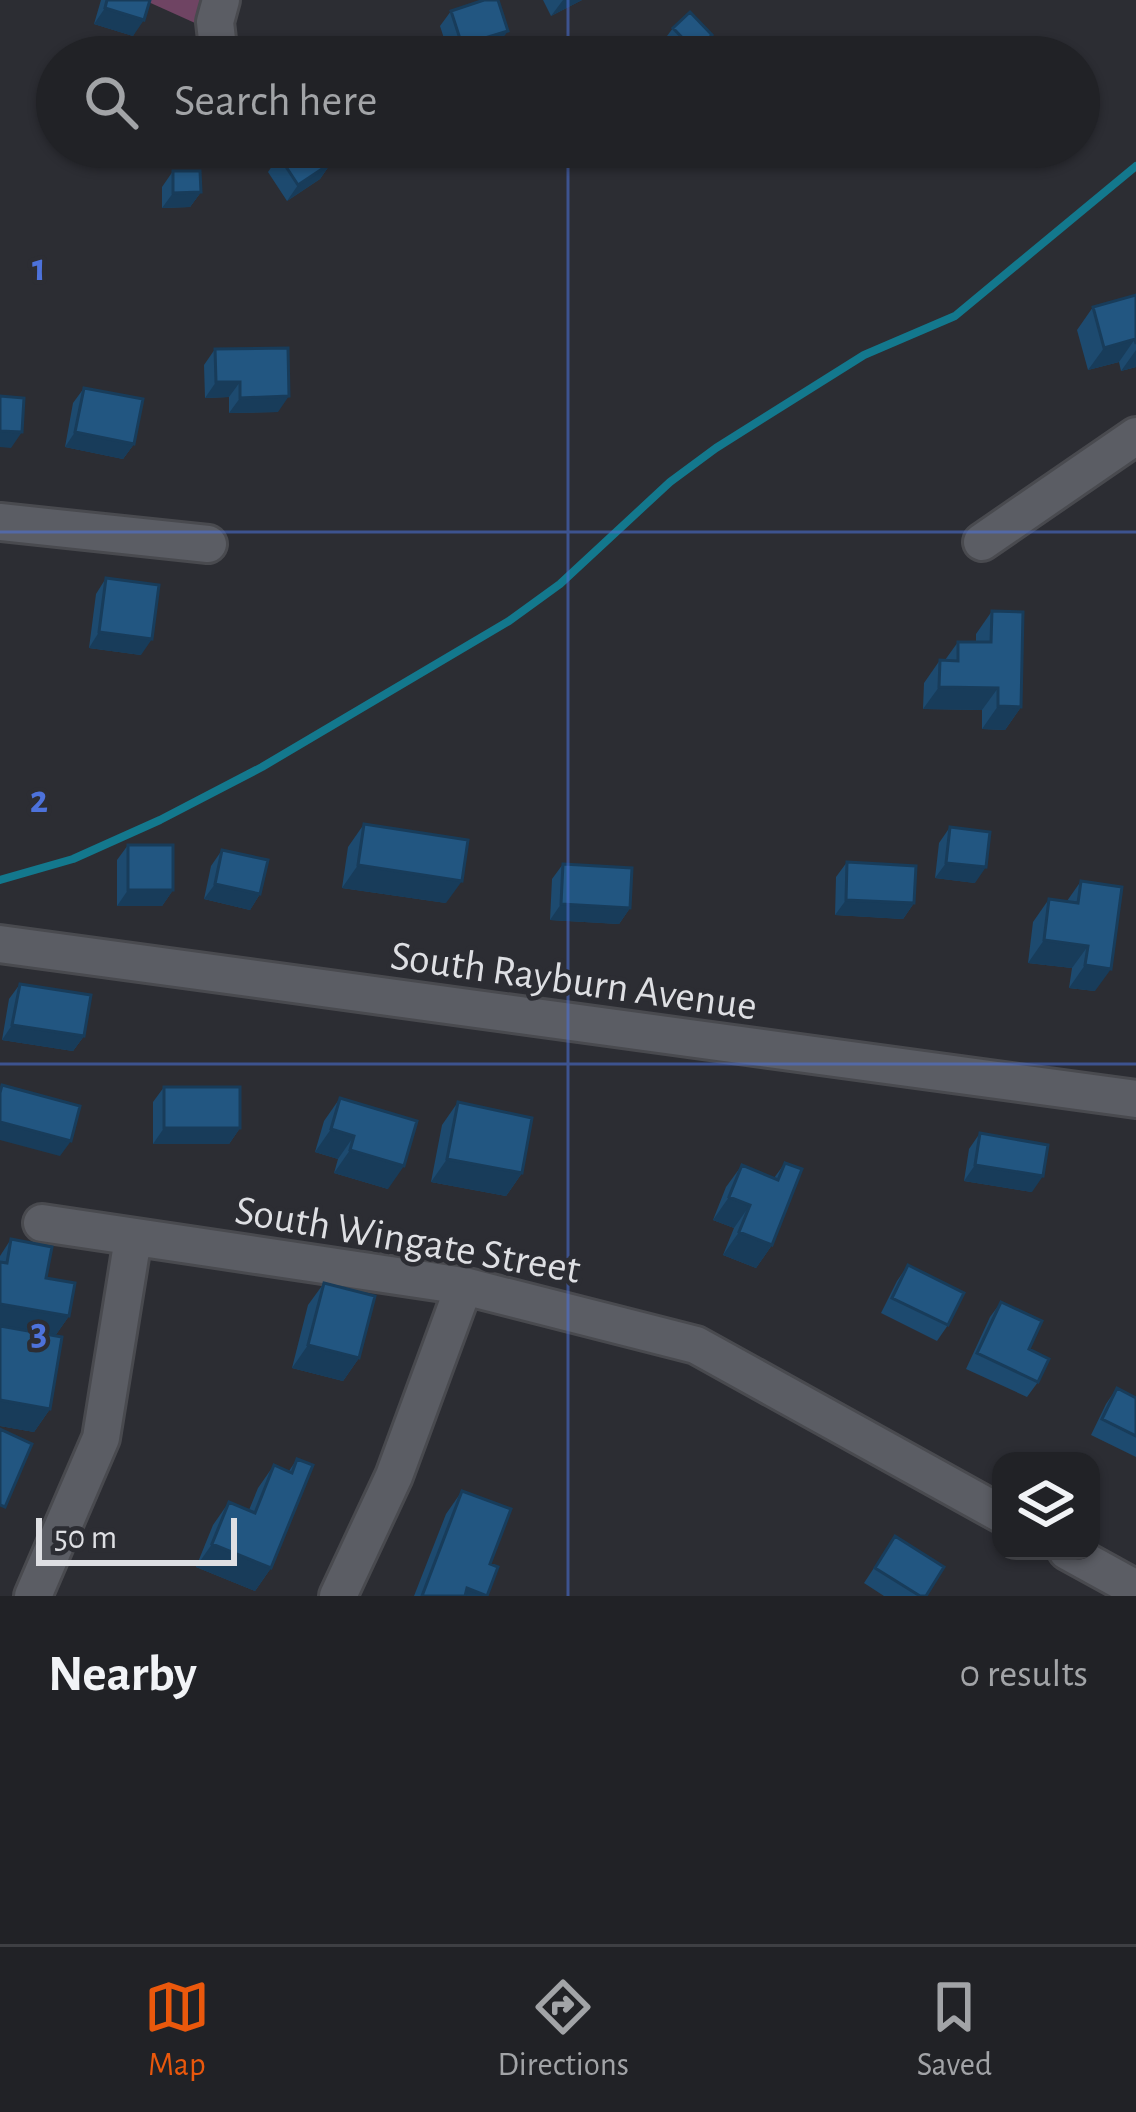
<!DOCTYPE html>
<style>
body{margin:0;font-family:"Alegreya Sans",sans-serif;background:#2d2f32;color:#f1f3f6}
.controls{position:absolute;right:36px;bottom:36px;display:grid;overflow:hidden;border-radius:24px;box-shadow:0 3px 9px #0004}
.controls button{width:108px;height:108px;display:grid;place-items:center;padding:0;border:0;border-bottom:3px solid #3e3f43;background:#212226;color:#f1f3f6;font:60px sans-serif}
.scale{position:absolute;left:36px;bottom:30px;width:201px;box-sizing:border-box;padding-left:12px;border:6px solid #dedfe3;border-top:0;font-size:33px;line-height:42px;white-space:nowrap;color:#dedfe3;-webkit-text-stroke:9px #2c2d33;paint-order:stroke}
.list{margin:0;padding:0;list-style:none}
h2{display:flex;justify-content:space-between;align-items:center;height:156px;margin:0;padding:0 48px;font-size:51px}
h2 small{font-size:39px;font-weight:400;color:#a2a4a7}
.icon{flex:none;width:66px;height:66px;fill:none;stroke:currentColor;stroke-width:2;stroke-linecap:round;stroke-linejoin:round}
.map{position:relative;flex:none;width:1136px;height:1596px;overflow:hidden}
.search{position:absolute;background:#212226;box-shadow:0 3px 9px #0004;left:36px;right:36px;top:36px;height:132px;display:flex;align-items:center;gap:30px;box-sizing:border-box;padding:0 42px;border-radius:66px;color:#a2a4a7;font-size:45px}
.sheet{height:348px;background:#212226}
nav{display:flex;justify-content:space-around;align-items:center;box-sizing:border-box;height:168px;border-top:3px solid #3e3f43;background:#212226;font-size:33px;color:#a2a4a7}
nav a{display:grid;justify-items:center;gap:6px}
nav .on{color:#ea580c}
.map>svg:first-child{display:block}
.green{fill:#6f4463}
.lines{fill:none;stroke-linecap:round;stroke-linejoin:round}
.stream{stroke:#13788d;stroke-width:8}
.minor-casing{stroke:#494a4f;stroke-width:42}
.minor{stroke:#5b5d64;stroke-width:36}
.wall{fill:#1d4a6f}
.shaded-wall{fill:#183c5a}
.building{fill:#225681;stroke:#183c5a;stroke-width:3}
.grid{fill:none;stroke:#4d72db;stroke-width:3;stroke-opacity:0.55}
.labels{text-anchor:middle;stroke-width:9;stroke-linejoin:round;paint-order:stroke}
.street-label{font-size:42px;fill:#dedfe3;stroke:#2c2d33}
.grid-label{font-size:39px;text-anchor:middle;font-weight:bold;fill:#4d72db;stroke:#2c2d33;stroke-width:9;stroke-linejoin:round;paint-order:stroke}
</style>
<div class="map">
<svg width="1136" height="1596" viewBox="0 0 1136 1596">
<rect width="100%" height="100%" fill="#2c2d33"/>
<!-- green -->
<path class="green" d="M144,0H201L195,23Z"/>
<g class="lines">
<!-- stream -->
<path class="stream" d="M0,880L73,859L160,820L262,767L509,621L560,584L670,482L716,448L864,355L955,316L1136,166"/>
<defs>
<path id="minor" d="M219,57L215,22L221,0
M0,522L208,544
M982,542L1136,436
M0,944L1136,1099
M42,1223L464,1286L696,1345L1001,1514
M1067,1551L1136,1589
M33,1596L101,1438L133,1238
M338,1596L394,1476L464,1286"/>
</defs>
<!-- minor casing -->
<use href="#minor" class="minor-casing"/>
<!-- minor -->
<use href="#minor" class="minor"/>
</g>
<!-- wall -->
<path class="wall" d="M101,0H150L133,36L94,24Z
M543,0H582L551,16Z
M451,11L497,46L463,57H450L440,26Z
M673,28L712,35L691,57H687L667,36Z
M279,156L331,163L320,179L287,201L268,172Z
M173,171L201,192L190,207L162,208V187Z
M1136,295V367L1121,371L1119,362L1088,370L1077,330L1093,307Z
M215,349L278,412L229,413V397L205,398L204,365Z
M84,388L134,444L123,459L65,447L73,403Z
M106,578L141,655L89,648L96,594Z
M992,611L1021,707L1005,730L982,729V710L923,709L924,683L940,660H945L958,642H976V634Z
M364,824L446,903L342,888L348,847Z
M950,827L975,883L935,878L939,843Z
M128,845L173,890L162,906H117V860Z
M222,850L260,894L250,910L204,899L211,866Z
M847,862L914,903L903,919L835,915L836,877Z
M563,864L630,908L619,924L550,920L552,879Z
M1081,881L1095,991L1069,988L1072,968L1028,963L1033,922L1049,899L1067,901Z
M20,984L84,1036L73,1051L2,1040L9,999Z
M164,1087L240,1128L229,1144H153V1102Z
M340,1098L388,1189L334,1173L338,1159L315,1152L324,1121Z
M458,1102L522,1173L506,1196L431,1182L442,1125Z
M980,1133L1032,1192L964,1181L969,1149Z
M785,1163L772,1245L756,1268L723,1255L734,1228L713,1220L726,1187L742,1165L774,1178Z
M11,1239L46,1278L69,1316L55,1336L50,1409L34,1432L0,1426V1256Z
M908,1265L948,1325L937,1341L881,1313L897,1281Z
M324,1283L359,1358L343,1381L292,1368L308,1305Z
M1001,1302L1029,1349L1038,1382L1027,1397L966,1369L990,1317Z
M1117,1388L1136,1398V1457L1091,1435L1106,1404Z
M297,1459L271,1568L255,1591L196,1567L213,1525L229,1502L249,1510L258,1488L274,1465L289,1471Z
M462,1491L490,1564L487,1596H414L446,1514Z
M895,1536L926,1596H884L864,1583Z"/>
<!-- shaded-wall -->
<path class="shaded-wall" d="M563,0H582L551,16Z
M105,8L144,20L133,36L94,24Z
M508,31L497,46L463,57H454L462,45Z
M331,163L320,179L287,201L298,185Z
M201,192L190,207L162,208L173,193Z
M1135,339L1119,362L1088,370L1104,348Z
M1136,350V367L1121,371Z
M216,382H240L229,397L205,398Z
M289,396L278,412L229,413L240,398Z
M0,431L22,432L11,448L0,447Z
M75,432L134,444L123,459L65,447Z
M99,632L152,639L141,655L89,648Z
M939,687L998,688L982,710L923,709Z
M998,706L1021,707L1005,730L982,729Z
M946,863L986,867L975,883L935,878Z
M358,865L462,881L446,903L342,888Z
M215,884L260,894L250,910L204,899Z
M128,890H173L162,906H117Z
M846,900L914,903L903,919L835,915Z
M561,904L630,908L619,924L550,920Z
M1044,940L1088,946L1072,968L1028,963Z
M1085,965L1111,969L1095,991L1069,988Z
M12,1025L84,1036L73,1051L2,1040Z
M0,1122L71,1141L60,1156L0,1140Z
M164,1128H240L229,1144H153Z
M331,1129L354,1136L338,1159L315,1152Z
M350,1150L404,1166L388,1189L334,1173Z
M447,1159L522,1173L506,1196L431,1182Z
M975,1165L1043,1176L1032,1192L964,1181Z
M729,1197L750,1205L734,1228L713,1220Z
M739,1232L772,1245L756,1268L723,1255Z
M0,1304L69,1316L53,1339L0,1329Z
M308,1345L359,1358L343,1381L292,1368Z
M0,1400L50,1409L34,1432L0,1426Z
M212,1544L271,1568L255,1591L196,1567Z
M467,1588L487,1596H462Z"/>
<!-- building -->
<path class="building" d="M107,0H150L144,20L105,8Z
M484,0H498L508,31L462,45L451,11Z
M690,12L712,35L695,51L673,28Z
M292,147H320L331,163L298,185L279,156Z
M173,171H200L201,192L173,193Z
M1136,295V344L1135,339L1104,348L1093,307Z
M288,348L289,396L240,398V382H216L215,349Z
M84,388L143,399L134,444L75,432Z
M0,396L24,398L22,432L0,431Z
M106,578L159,585L152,639L99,632Z
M992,611L1023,612L1021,707L998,706V688L939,687L940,660L958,661V642H991Z
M364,824L468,840L462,881L358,865Z
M950,827L990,832L986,867L946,863Z
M128,845H173V890H128Z
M222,850L268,860L260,894L215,884Z
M847,862L916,866L914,903L846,900Z
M563,864L632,868L630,908L561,904Z
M1081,881L1122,887L1111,969L1085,965L1088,946L1044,940L1049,899L1078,903Z
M20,984L91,995L84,1036L12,1025Z
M2,1085L80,1106L71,1141L0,1122V1093Z
M164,1087H240V1128H164Z
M340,1098L417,1121L404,1166L350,1150L354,1136L331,1129Z
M458,1102L532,1118L522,1173L447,1159Z
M980,1133L1048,1145L1043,1176L975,1165Z
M785,1163L802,1169L772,1245L739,1232L750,1205L729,1197L742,1165L778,1180Z
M11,1239L52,1247L46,1278L75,1283L69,1316L0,1304V1262L7,1263Z
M908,1265L964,1293L948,1325L892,1298Z
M324,1283L375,1296L359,1358L308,1345Z
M1001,1302L1042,1321L1029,1349L1049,1359L1038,1382L977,1353Z
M0,1326L62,1337L50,1409L0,1400Z
M1117,1388L1136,1398V1436L1102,1419Z
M0,1429L32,1444L5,1507L0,1505Z
M297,1459L313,1465L271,1568L212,1544L229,1502L255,1513L274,1465L292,1473Z
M462,1491L511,1509L490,1564L498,1567L487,1596L467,1588L465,1596H422Z
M895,1536L944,1567L926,1596H920L875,1568Z"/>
<!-- grid -->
<path class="grid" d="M568,0V57M568,147V1596M0,532H1136M0,1064H1136"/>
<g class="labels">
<!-- street labels -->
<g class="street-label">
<text transform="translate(574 979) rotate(8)" y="15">South Rayburn Avenue</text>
<text transform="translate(408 1238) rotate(10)" y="15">South Wingate Street</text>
</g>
</g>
<g class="grid-label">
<text x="39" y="280">1</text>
<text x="39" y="812">2</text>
<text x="39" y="1344">3</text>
</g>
</svg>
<div class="controls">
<button><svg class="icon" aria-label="layers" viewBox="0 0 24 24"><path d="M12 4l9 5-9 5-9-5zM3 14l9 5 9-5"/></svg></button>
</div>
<div class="scale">50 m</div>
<div class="search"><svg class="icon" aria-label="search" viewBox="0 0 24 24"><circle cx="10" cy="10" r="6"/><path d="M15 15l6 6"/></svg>Search here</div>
</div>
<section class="sheet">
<h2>Nearby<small>0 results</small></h2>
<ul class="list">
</ul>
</section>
<nav>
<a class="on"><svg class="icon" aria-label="map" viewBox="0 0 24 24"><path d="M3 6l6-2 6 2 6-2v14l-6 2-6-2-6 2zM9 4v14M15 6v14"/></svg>Map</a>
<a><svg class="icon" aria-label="directions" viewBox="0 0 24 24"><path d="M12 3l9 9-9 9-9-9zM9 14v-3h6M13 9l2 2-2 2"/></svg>Directions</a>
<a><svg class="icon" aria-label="saved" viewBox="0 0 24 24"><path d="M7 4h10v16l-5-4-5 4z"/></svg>Saved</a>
</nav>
